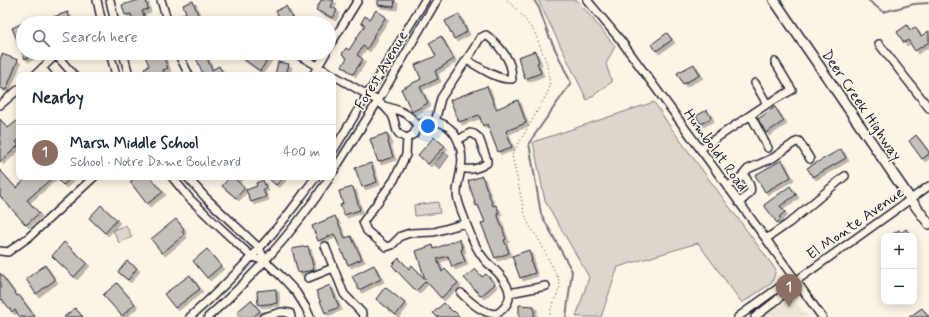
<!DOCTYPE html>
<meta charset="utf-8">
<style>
body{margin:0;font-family:Mynerve,sans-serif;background:#f6f6f7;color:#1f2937}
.controls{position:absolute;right:12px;bottom:12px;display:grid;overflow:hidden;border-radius:8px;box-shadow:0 2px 10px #0003}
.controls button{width:36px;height:36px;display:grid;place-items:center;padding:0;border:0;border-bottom:1px solid #e0e1e3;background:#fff;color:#1f2937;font:20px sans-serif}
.you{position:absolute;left:428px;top:126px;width:14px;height:14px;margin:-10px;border:3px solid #fff;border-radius:50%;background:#1a73e8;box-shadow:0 0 0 6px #1a73e833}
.badge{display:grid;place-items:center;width:26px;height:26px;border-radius:50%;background:#db2777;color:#fff;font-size:13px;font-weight:700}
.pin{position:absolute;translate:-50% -33px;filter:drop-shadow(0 1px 2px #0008)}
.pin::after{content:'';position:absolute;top:21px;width:14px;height:12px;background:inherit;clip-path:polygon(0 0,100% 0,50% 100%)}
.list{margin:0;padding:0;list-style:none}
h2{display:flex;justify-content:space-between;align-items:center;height:52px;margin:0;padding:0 16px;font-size:17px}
h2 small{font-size:13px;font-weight:400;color:#747a83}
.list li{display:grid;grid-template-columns:26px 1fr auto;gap:12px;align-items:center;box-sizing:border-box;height:56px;padding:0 16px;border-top:1px solid #e0e1e3}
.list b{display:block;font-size:15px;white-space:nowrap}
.list p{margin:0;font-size:13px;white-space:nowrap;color:#747a83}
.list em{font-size:13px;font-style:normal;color:#747a83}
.icon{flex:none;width:22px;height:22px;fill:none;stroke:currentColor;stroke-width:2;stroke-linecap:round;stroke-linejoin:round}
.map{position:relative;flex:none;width:929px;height:317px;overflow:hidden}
.search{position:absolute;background:#fff;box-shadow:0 2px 10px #0003;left:16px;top:16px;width:320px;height:44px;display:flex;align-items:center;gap:10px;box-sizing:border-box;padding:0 14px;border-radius:22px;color:#747a83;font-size:15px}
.panel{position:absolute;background:#fff;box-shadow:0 2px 10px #0003;left:16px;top:72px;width:320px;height:108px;border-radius:8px}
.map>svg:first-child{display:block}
.built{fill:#ece5d8}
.green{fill:#dcd6cc;stroke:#7f7c84}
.water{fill:#b2adab;stroke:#78757e}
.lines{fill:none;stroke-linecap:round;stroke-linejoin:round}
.stream{stroke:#78757e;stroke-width:2}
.building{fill:#c6c1bb;stroke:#22223b;filter:url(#shadow)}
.minor-casing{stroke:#22223b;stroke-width:10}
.major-casing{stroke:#22223b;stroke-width:12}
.path{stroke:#22223b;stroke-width:1;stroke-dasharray:1 3;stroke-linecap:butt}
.minor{stroke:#fcf5e5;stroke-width:7}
.major{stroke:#fcf5e5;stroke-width:9}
.labels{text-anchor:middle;stroke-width:3.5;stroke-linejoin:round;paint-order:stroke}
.street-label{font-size:15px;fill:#22223b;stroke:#fcf5e5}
</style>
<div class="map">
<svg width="929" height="317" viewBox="0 0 929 317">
<defs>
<filter id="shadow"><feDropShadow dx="3" dy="3" stdDeviation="0" flood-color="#0004"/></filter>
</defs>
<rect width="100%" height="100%" fill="#fcf5e5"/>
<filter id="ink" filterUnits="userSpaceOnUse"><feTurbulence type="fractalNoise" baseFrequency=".025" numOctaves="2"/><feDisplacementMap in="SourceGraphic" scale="8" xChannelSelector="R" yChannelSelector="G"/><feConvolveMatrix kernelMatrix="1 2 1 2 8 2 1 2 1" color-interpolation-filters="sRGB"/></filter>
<g filter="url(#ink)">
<!-- built -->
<path class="built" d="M792,297L808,317H763Z"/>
<!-- green -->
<path class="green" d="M538,0H577L615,46L606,64L612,82L587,100Z
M654,102L669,125L776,270L772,283L742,303L698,243L618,267L601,317H576L589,277L545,201L533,142Z
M438,202L440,213L415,216L414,205Z
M126,225L132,237L119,243L113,230Z"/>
<!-- water -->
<path class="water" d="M444,152L449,156L440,169L434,164Z"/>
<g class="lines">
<!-- stream -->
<path class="stream" d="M534,0L539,8L549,36L571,83L529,143L541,214L572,271L566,317
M868,0L883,12L914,4L929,3"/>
</g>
<!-- building -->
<path class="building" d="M139,0H146L148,9L142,11L147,23H134L131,14L125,15L122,5Z
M321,0H334L331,7L337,10L333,18L316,10Z
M378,0H395L394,7L378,5Z
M193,1L201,23H182L179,16L186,13L183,5Z
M286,6L295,23H282L276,11Z
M376,10L386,17L373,36L374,37L367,49L363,46L357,55L363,59L353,74L342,66L347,58L342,54L346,48L349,50L365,25L361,23L365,16L370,19Z
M68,12L71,23H38V22Z
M459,14L467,32L454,39L445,21Z
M23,23V53H39L25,59L12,28Z
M907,25L910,30L915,27L921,36L929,31V42L915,51L908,40L904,43L897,32Z
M667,33L672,40L656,51L652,44Z
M441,36L454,59L435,71L438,79L420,87L428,103L412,112L401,89L421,79L415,65L436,56L429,43Z
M535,51L539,62L537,63L541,73L525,79L518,57Z
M144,53H162L168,68L163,70L165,75H147L144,68L149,66Z
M194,53H205L212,70L219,66L224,75H202L203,74Z
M235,53H257L260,55L261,53H272L260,71Z
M2,54L18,60L6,90L0,88V60Z
M278,62L289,64L286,75H275Z
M694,64L700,75L683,84L677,73Z
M487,86L496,109L518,100L526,123L506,131L512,147L498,152L487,124L483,126L479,115L459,122L450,100Z
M775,107L784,121L766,133L758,119Z
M707,110L711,118L701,124L696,116Z
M0,119L8,128L19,119V139L16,142L19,145L0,162Z
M387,133L389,141L388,142L393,157L378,162L370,139Z
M916,135L929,152V154L922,159L909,141Z
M434,137L445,146L428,164L418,155Z
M841,149L846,158L813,177L807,168Z
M782,160L791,177L765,192L755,175Z
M371,163L377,182L362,187L355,168Z
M0,170L16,188L28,177H53L27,200L39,213L26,225L0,196Z
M482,176L493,206L496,205L499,212L497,213L506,239L504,240L509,253L495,258L481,223L485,222L478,205L476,206L468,181Z
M55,177H72L63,185Z
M136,177H150L163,192L147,204L130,182Z
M230,177H239L236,180L245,188L236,198L222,186Z
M267,177H284L276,185Z
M263,180L266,188L263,189L266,197L251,202L246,190L257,186L256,183Z
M790,186L796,195L780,206L785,212L779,217L781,219L777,223L764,205Z
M353,187L360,210L344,215L340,205L343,204L339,191Z
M101,205L117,220L105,233L89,218Z
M335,216L345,238L351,236L362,259L348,265L334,234L318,241L312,226Z
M176,219L184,229L182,231L184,235L162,253L151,239Z
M906,229L911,236H890L899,230L901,233Z
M459,239L463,249L461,250L465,262L452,267L448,256L437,259L442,272L445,269L458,283L441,298L426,281L416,291L397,271L398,270L397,271L392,265L399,258L409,269L412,265L425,279L416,251L433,245L434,249Z
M64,242L87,263L74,277L52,256Z
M308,246L314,270L298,273L292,249Z
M207,249L221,266L207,278L193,261Z
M529,250L532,261H531L535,273L520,278L512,256Z
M127,261L137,268L128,280L118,272Z
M45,265L55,280L36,294L26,279Z
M374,265L381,279L359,290L352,276Z
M475,269L482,277L486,274L495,284L481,296L464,278Z
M0,273L17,296L19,295L35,317H20L15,310L12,312L2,299L0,301Z
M190,275L200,289L175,308L164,294Z
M117,283L135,304L122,316L103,295Z
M330,285L339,307L325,313L316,291Z
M385,287L405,303L396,315L376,299Z
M276,289L277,303L258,305L257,291Z
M251,300L260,311L253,317H241L237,312Z
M444,303L453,312L454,311L460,317H437L433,313Z
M519,305L534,306V317H519Z
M75,308L83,317H64Z
M922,308L929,317H909Z"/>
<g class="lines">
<defs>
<path id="minor" d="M97,0L102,23
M110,0L115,23
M161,0L168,23
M587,0L622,42L766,239L822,317
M259,22L260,23
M879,44L929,108
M329,47L358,0
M110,53L116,75
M123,53L129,75
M178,53L189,75
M297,53L302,57L333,75
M56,55L74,75
M42,68L48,75
M35,75L58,53
M313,75L326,53
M333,75L378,101C383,105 388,110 392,115C398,126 392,133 407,138L414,134L417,125C410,113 396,109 384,106
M767,104L792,90L775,62
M0,105L19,89
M751,116L768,148
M435,122L441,98L473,50L480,38L486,35C496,42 509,57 511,69C512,72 511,76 512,79C497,80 479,67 467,60
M417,125C424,123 434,120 441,123C458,129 464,152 461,168C460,177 457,184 457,193C457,203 463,213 466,223
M407,138L406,155L394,180L363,222L367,231L386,247L392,245L401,236L410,233L434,232L466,223C470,233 475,248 482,256C486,263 494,268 499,274C511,288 515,301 498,313C487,317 469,301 461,293
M458,140L470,133L474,134L479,138L487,160V163C480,168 470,171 461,168
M700,149L767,104L755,83
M333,151L425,0
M333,172L378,101L437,0
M172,177L190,199L214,222L252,257L265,261
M187,177L206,198L259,248L265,261L281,276L296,292L306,308L310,317
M741,177L748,169L773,158L794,143L799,141L810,159
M727,187L741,177L746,178C755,192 750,193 739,203
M766,239L789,223L845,176
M325,246L344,294L362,313L363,317
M0,251L8,252L29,237L94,177
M308,278L333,268
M509,293L546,286
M190,317C225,286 257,253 286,217C296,204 306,190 316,177
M208,317C254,276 296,229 330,177
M264,317L281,312L290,313L291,317
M738,317L781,286L794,281
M755,317L777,300L796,281L929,186"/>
<path id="major" d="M774,0L911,200L929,224"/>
</defs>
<!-- minor casing -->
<use href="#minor" class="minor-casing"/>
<!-- major casing -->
<use href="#major" class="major-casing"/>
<!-- path -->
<path class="path" d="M507,0L520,13L535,33L547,64L550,86L547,94L512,155L524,211L529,225L538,238L559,280L560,287L551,309L549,317"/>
<!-- minor -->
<use href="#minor" class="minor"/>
<!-- major -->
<use href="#major" class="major"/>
</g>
</g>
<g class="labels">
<!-- street labels -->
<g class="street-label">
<text transform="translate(381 70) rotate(-59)" y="5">Forest Avenue</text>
<text transform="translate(862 105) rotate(56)" y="5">Deer Creek Highway</text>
<text transform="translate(716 150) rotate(54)" y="5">Humboldt Road</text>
<text transform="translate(855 223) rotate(-35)" y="5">El Monte Avenue</text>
</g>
</g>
</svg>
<div class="controls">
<button>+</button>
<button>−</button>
</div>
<div class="you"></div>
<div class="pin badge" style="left:789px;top:307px;background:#8d6e63">1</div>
<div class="search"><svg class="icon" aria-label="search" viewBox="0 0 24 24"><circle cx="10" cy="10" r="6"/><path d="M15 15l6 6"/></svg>Search here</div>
<section class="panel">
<h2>Nearby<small></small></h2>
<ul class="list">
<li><span class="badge" style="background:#8d6e63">1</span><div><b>Marsh Middle School</b><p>School · Notre Dame Boulevard</p></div><em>400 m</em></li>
</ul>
</section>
</div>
